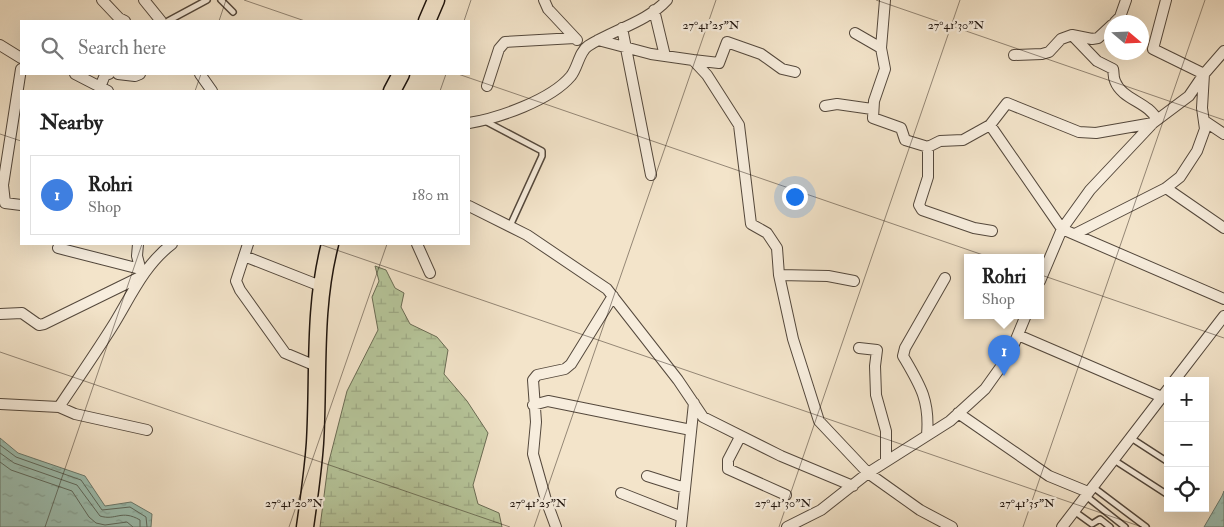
<!DOCTYPE html>
<meta charset="utf-8">
<style>
body{margin:0;font-family:"IM FELL Double Pica",serif;background:#f2f2f2;color:#222}
.controls{position:absolute;right:15px;bottom:15px;display:grid;overflow:hidden;border-radius:0px;box-shadow:0 5px 20px #0002}
.controls button{width:45px;height:45px;display:grid;place-items:center;padding:0;border:0;border-bottom:1px solid #e0e0e0;background:#fff;color:#222;font:25px sans-serif}
.compass{position:absolute;left:1104px;top:15px;width:45px;height:45px;border-radius:50%;background:#fff;box-shadow:0 5px 20px #0002;rotate:109deg}
.you{position:absolute;left:794px;top:196px;width:18px;height:18px;margin:-12px;border:4px solid #fff;border-radius:50%;background:#1a73e8;box-shadow:0 0 0 8px #1a73e833}
.badge{display:grid;place-items:center;width:32px;height:32px;border-radius:50%;background:#0f766e;color:#fff;font-size:16px;font-weight:700}
.pin{position:absolute;translate:-50% -41px;filter:drop-shadow(0 1px 2px #0008)}
.pin::after{content:'';position:absolute;top:26px;width:18px;height:15px;background:inherit;clip-path:polygon(0 0,100% 0,50% 100%)}
.popup{position:absolute;left:964px;top:254px;width:80px;height:65px;box-sizing:border-box;display:grid;place-content:center;border-radius:0px;background:#fff;filter:drop-shadow(0 1px 4px #0005);font-size:16px;white-space:nowrap;color:#767676}
.popup b{font-size:19px;color:#222}
.popup::after{content:'';position:absolute;left:50%;top:100%;margin-left:-10px;border:10px solid transparent;border-top-color:#fff}
.list{margin:0;padding:0;list-style:none}
h2{display:flex;justify-content:space-between;align-items:center;height:65px;margin:0;padding:0 20px;font-size:21px}
h2 small{font-size:16px;font-weight:400;color:#767676}
.list li{display:grid;grid-template-columns:32px 1fr auto;gap:15px;align-items:center;box-sizing:border-box;height:80px;margin:0 10px 10px;padding:0 10px;border:1px solid #e0e0e0;border-radius:0px}
.list b{display:block;font-size:19px;white-space:nowrap}
.list p{margin:0;font-size:16px;white-space:nowrap;color:#767676}
.list em{font-size:16px;font-style:normal;color:#767676}
.icon{flex:none;width:28px;height:28px;fill:none;stroke:currentColor;stroke-width:2;stroke-linecap:round;stroke-linejoin:round}
.map{position:relative;flex:none;width:1224px;height:527px;overflow:hidden}
.search{position:absolute;background:#fff;box-shadow:0 5px 20px #0002;left:20px;top:20px;width:450px;height:55px;display:flex;align-items:center;gap:12px;box-sizing:border-box;padding:0 18px;border-radius:0px;color:#767676;font-size:19px}
.panel{position:absolute;background:#fff;box-shadow:0 5px 20px #0002;left:20px;top:90px;width:450px;height:155px;border-radius:0px}
.map>svg:first-child{display:block}
.wetland{fill:url(#wetland-marsh);stroke:#6a6c54}
.water{fill:url(#water-ripples);stroke:#6b7b6f}
.lines{fill:none;stroke-linecap:round;stroke-linejoin:round}
.shore{stroke:#5e6a5f;stroke-width:1}
.service-casing{stroke:#54483c;stroke-width:8}
.minor-casing{stroke:#54483c;stroke-width:12}
.primary-casing{stroke:#1f140d;stroke-width:19}
.service{stroke:#f7eddd;stroke-width:5}
.minor{stroke:#f7eddd;stroke-width:10}
.primary{stroke:#f3e4ca;stroke-width:16}
.ticks{fill:none;stroke:#1f140d;stroke-width:1;stroke-opacity:0.45}
.ticks-label{font-size:12px;text-anchor:middle;fill:#1f140d;stroke:#f7eddd;stroke-width:4.5;stroke-linejoin:round;paint-order:stroke}
</style>
<div class="map">
<svg width="1224" height="527" viewBox="0 0 1224 527">
<defs>
<pattern id="wetland-marsh" width="20" height="14" patternUnits="userSpaceOnUse" patternTransform="scale(1.25)"><rect width="20" height="14" fill="#b6c59a"/><path d="M1 5h8M5 5V1M11 12h8M15 12V8" fill="none" stroke="#9ca884"/></pattern>
<pattern id="water-ripples" width="26" height="14" patternUnits="userSpaceOnUse" patternTransform="scale(1.25)"><rect width="26" height="14" fill="#9dbfb1"/><path d="M2 4q2-2 4 0t4 0M15 11q2-2 4 0t4 0" fill="none" stroke="#87a397"/></pattern>
</defs>
<rect width="100%" height="100%" fill="#f3e4ca"/>
<filter id="stains"><feTurbulence type="fractalNoise" baseFrequency=".004" numOctaves="4"/><feColorMatrix values="0 0 0 0 .2 0 0 0 0 .09 0 0 0 0 .02 0 0 0 .5 -.17"/></filter>
<radialGradient id="worn" r=".72"><stop offset=".6" stop-color="#630" stop-opacity="0"/><stop offset="1" stop-color="#630" stop-opacity=".3"/></radialGradient>
<!-- wetland -->
<path class="wetland" d="M375,266L386,270L395,288L404,293L401,307L410,324L437,337L448,350L444,374L467,401L488,433L473,485L478,504L499,513L502,527H320L328,465L347,391L378,330L372,297L379,281Z"/>
<!-- water -->
<path class="water" d="M0,438L18,453L85,476L105,506L131,502L152,514L151,527H0Z
M1224,491V527H1204L1222,496Z"/>
<g class="lines">
<!-- shore -->
<path class="shore" d="M0,445L16,457L81,480L102,510L130,507L146,517L147,527
M0,453L14,463L77,485L100,516C116,521 121,509 140,520V527
M0,462L11,470L72,491L89,517L96,523L105,525L127,522L133,527"/>
<defs>
<path id="service" d="M221,0L233,12
M168,21L207,0
M485,121L542,151V156L510,226
M1131,438L1168,462
M1114,460L1168,495
M1093,487L1146,527
M1086,496L1125,527
M1074,511L1092,524L1100,519L1110,527"/>
<path id="minor" d="M102,0L119,18L125,21
M144,0L161,21
M544,0L548,9L577,40
M885,0L881,48L885,69L874,101L873,118L901,128L905,140L928,147L940,141L963,140L990,125L1007,103L1079,132L1096,133L1153,123
M654,10L665,56
M1115,22L1120,17L1126,0
M622,28L651,175
M855,33L881,48
M1072,35L1097,61L1113,69C1114,73 1113,77 1115,81C1122,100 1149,102 1157,120
M598,40L651,54L693,60L707,75L739,125L751,224L767,233L777,248L779,275L793,339L819,421L868,473L920,510L952,527
M0,45L21,58
M1014,55L1042,54L1049,52L1061,39L1072,35L1092,39L1098,38L1112,25
M693,60L719,63L727,42L761,54L782,69L795,72
M21,69L3,185L5,203L21,205
M75,74L108,91
M118,74L135,76L140,74
M200,74L212,91
M487,86L499,49L505,42L575,38
M100,87L105,75L109,74
M825,106L837,104L872,109
M1206,122L1224,134
M469,123C499,118 551,100 571,76C578,67 579,52 588,46C613,30 647,22 667,0
M990,125L1062,229L1224,299
M928,147V177L919,205L922,210L974,228L992,231
M1166,188L1224,228
M469,206L527,235L607,289L678,380L703,417L781,456L853,486
M1075,234L1166,188L1180,177L1197,151L1205,129L1202,108L1204,74L1153,49L1166,0
M138,244L137,256L142,275
M248,244L236,281L240,290L285,353L316,366
M417,244L430,273
M58,248L140,269
M244,256L323,287
M779,275L828,276L854,281
M1040,281L1062,229L1090,190L1153,123L1189,96L1204,74L1224,51
M0,314L22,313L39,325L44,324L140,277
M1018,335L1162,397
M859,348L877,350L875,366L876,395L886,431V461
M1174,381L1224,316
M0,404L59,407L75,414L147,430
M533,405L548,401L691,430
M59,407C77,380 95,354 112,327C130,298 144,265 172,244
M958,413L1049,476L1088,492
M927,435C930,400 920,385 903,356L905,348L945,278
M740,437L728,460V469L786,495
M647,476L685,488
M621,493L682,517
M556,527L546,500L533,454L536,422L533,380L537,375L565,369L571,364L613,296
M681,527L694,403
M787,527L821,510L868,473L950,421L985,389L1010,354L1026,315
M1062,527L1168,389"/>
<path id="primary" d="M427,21L436,0
M392,91L401,74
M305,527C309,499 313,471 315,443C319,376 313,309 330,244"/>
</defs>
<!-- service casing -->
<use href="#service" class="service-casing"/>
<!-- minor casing -->
<use href="#minor" class="minor-casing"/>
<!-- primary casing -->
<use href="#primary" class="primary-casing"/>
<!-- service -->
<use href="#service" class="service"/>
<!-- minor -->
<use href="#minor" class="minor"/>
<!-- primary -->
<use href="#primary" class="primary"/>
</g>
<!-- ticks -->
<path class="ticks" d="M244,0L305,21M876,0L1224,120M219,21L226,0M464,21L471,0M458,74L1224,338M195,91L201,74M440,91L446,74M0,134L21,141M319,244L1142,527M0,352L510,527M45,527L142,244M289,527L387,244M534,527L716,0M779,527L960,0M1023,527L1205,0"/>
<g class="ticks-label">
<text x="711" y="29">27°41'25"N</text>
<text x="956" y="29">27°41'30"N</text>
<text x="294" y="507">27°41'20"N</text>
<text x="538" y="507">27°41'25"N</text>
<text x="783" y="507">27°41'30"N</text>
<text x="1027" y="507">27°41'35"N</text>
</g>
<rect width="100%" height="100%" filter="url(#stains)"/>
<rect width="100%" height="100%" fill="url(#worn)"/>
</svg>
<div class="controls">
<button>+</button>
<button>−</button>
<button><svg class="icon" aria-label="locate" viewBox="0 0 24 24"><circle cx="12" cy="12" r="6"/><path d="M12 2v4M12 18v4M2 12h4M18 12h4"/></svg></button>
</div>
<svg class="compass" viewBox="-18 -18 36 36"><path d="M0-13l5 13h-10z" fill="#e53935"/><path d="M0 13l5-13h-10z" fill="#767676"/></svg>
<div class="you"></div>
<div class="pin badge" style="left:1004px;top:376px;background:#3f7fe0">1</div>
<div class="popup"><b>Rohri</b>Shop</div>
<div class="search"><svg class="icon" aria-label="search" viewBox="0 0 24 24"><circle cx="10" cy="10" r="6"/><path d="M15 15l6 6"/></svg>Search here</div>
<section class="panel">
<h2>Nearby<small></small></h2>
<ul class="list">
<li><span class="badge" style="background:#3f7fe0">1</span><div><b>Rohri</b><p>Shop</p></div><em>180 m</em></li>
</ul>
</section>
</div>
